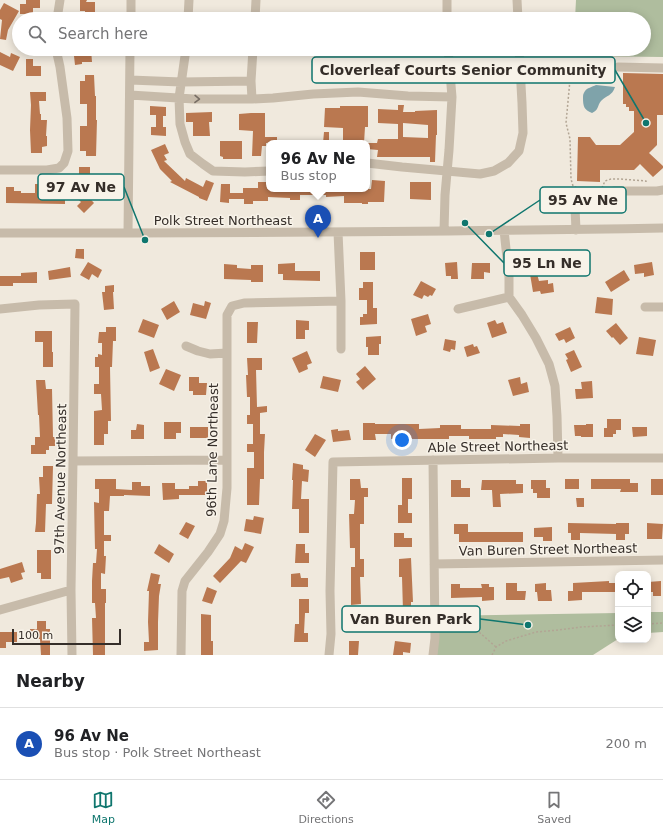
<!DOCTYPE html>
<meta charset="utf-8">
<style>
body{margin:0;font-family:"DejaVu Sans",sans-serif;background:#f2f2f2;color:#202124}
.controls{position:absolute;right:12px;bottom:12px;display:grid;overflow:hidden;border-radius:8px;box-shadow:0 2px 10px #0003}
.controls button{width:36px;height:36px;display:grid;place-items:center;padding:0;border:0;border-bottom:1px solid #e0e0e0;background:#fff;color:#202124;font:20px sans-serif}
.scale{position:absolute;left:12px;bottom:10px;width:109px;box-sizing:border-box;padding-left:4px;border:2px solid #352e29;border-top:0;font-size:11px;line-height:14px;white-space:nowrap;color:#352e29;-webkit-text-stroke:3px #f8f3e9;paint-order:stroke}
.you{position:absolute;left:402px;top:440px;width:14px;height:14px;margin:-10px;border:3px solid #fff;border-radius:50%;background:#1a73e8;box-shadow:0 0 0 6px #1a73e833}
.badge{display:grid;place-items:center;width:26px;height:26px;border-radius:50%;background:#0f766e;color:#fff;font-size:13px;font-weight:700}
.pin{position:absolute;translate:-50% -33px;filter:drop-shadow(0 1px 2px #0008)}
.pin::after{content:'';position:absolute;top:21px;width:14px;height:12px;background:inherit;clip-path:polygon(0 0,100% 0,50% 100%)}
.popup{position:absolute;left:266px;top:140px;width:104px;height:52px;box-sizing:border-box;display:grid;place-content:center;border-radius:8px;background:#fff;filter:drop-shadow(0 1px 3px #0005);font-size:13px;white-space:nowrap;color:#757577}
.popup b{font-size:15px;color:#202124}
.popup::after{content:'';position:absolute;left:50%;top:100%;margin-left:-8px;border:8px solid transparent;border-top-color:#fff}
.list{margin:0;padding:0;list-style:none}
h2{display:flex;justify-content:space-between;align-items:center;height:52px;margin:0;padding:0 16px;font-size:17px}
h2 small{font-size:13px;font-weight:400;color:#757577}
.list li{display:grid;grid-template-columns:26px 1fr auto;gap:12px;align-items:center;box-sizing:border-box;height:72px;padding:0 16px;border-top:1px solid #e0e0e0}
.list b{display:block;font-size:15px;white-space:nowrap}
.list p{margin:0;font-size:13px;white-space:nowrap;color:#757577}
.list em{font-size:13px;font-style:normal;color:#757577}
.icon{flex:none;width:22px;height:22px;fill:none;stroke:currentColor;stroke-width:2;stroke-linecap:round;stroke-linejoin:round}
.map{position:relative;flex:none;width:663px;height:655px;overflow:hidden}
.search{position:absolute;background:#fff;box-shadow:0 2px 10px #0003;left:12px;right:12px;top:12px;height:44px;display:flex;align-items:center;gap:10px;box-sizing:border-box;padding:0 14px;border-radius:22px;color:#757577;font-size:15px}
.sheet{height:124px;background:#fff}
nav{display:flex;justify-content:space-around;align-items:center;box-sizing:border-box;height:56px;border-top:1px solid #e0e0e0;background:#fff;font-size:11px;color:#757577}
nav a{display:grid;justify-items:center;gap:2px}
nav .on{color:#0f766e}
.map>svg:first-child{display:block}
.green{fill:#afbd9e}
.water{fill:#7fa3aa}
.building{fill:#ba7850;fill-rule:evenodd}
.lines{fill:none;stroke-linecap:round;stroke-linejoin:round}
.path{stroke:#b2a594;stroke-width:1.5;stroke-dasharray:2 2;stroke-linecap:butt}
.minor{stroke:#c7bbaa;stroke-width:9}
.oneway{stroke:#776d63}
.labels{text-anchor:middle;stroke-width:3;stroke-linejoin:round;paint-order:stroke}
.street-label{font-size:13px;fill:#352e29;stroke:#f8f3e9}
.leader{fill:none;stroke:#0f766e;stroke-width:1.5}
.callout-dot{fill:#0f766e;stroke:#f8f3e9;stroke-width:1.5}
.callout{fill:#f8f3e9;stroke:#0f766e;stroke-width:1.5}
.callout-label{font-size:14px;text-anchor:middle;font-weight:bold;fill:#352e29}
</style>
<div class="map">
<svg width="663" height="655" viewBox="0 0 663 655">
<rect width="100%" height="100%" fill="#f0e9dd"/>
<!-- green -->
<path class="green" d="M576,0H663V57L575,56V49H644V19H575Z
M648,612H663V632L648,633Z
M618,613V639L593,655H437L438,616Z"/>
<!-- water -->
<path class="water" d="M596,85L615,87C612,96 607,95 601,101C597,106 599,110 592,113C584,110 583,106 583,98C583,95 583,94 585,91C587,88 592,87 596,85Z"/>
<!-- building -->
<path class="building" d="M26,0H40V8H33V14H20V4H26Z
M80,0H87L86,2H95V16H85V11H80Z
M4,3L19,11L8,30L6,40L0,39L2,20L0,19V10Z
M81,49H91L92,62H82V64L75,65L74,56H81Z
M0,52L10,57L11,53L20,57L13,71L0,65Z
M26,59H33V66H41V76H26Z
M623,73L663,74V115H657V145L649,153L663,166V168L653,177L640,164L634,170H600V182L577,181L578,137H590L596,145H620L634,132V111H629V107H626V104H623Z
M85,75H94L95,96H96V120H97L96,156H86V151H80V126H87V104H80V81H85Z
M30,92H46V101H39L40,114H41V120H47L46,136H47V146L42,147V153H31L30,130L31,105Z
M398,105H404L403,112H415V111L437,110V135H436L435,162H430V157H377L378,150L367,149V143H377L378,139H398V124L378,123V109L398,110ZM403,123L428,125V138L403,137Z
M150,106L166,107V116H163V127H166V136L151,135V127H156V115H150Z
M340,106H368V127H365L364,143H343V128L324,127L325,108H340Z
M212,112V122H209L210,136H193V122H186V113Z
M251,113H265V137H277V143H266V146H262L261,156H252L253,131L239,130V114Z
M324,132H329V143H323Z
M220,141H242V159H223V157L220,156Z
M165,144L169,153L164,155L167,160L164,161L185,181L186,178L203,187L206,180L214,183L207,201L199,198V197L170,182L172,181L160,169L151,150Z
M79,167H90V174H97V183H84V175H79Z
M372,180L385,181L384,202H368V204H362V203H344V196L326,197V195H300V200H290V198L268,197V201H253V204H244V199H229V203L220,202L221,184H230V193H243V188H258V182H267V189H371Z
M410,182H431V200L410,199Z
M35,184H44V187H60V193H65V204L6,203V187H14V191H21V193H35Z
M82,190L94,203L84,213L77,206L81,202L75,196Z
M76,249H84V259L75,258Z
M528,251H538L537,274L539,281L548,280V284L553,283L554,292L541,294L540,291L533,292L529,268H528Z
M360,252H375V270H360Z
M88,262L102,270L98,278L92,274L89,280L80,275Z
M457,262L458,279H451V276H446L445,263Z
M652,262L654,275L644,277V273L635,274L634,265Z
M295,263V271H320V281L283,280V274H278V264Z
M472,263H490V273L484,272V279H471Z
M224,264L237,265V268L251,269V265H263V282H251V280L224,279Z
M70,267L71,277L49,280L48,271Z
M624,270L630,280L611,292L605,282Z
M37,272V283H13V286H0V276H21V273Z
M421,281L436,289L432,296L430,295L428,297L424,295L422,299L413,295Z
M363,282H373V308H377V324L360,325V317H363V314H367V300H359V288H363Z
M114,285V292H113L114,309L104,310L102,292H105V286Z
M597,297L613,299L612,315L595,313Z
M174,301L180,312L167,320L161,309Z
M205,301L211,303L206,319L190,315L193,303L204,306Z
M428,314L431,324L425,326L427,332L416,336L411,319Z
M143,319L159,325L154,338L138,332Z
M296,320L309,321V330H305V339H296Z
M495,320L497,324L503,322L507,333L492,338L487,323Z
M247,322H258L257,343H247Z
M616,323L628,338L620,345L613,337L612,338L606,331Z
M106,327H116V341H113L112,367H110L111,421H108V434H104V445H94V411L102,410L101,394H94V384H99V367H95V357H98V354L102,355V343H98L99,332H106Z
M570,327L575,338L566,343L564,339L559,341L555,334Z
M35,331H52V352H53V367H43V342H35Z
M381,336V344H379V355H368V347H366V337Z
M639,337L656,340L653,356L636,354Z
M445,339L456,341L455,350L451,349L450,352L443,350Z
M473,344L474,347L477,346L480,353L467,357L464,347Z
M153,349L160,368L150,372L144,352Z
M574,350L582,367L571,372L566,360L568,359L565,354Z
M307,351L312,363L307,365L308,369L299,373L292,358Z
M247,358H262V370H256L257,407L267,406V412L260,413V434H265L264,452V479H260L259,505H247V468H254V452H247V444H253V424H247V415H250V397H247L246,375H248Z
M365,366L376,379L363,390L356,382L360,379L356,374Z
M166,369L181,375L174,391L159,384Z
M323,376L341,380L338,392L320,388Z
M189,377H199V383H207L206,395H193V391H189Z
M520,377L521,384L527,382L529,392L513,396L508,380Z
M36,380H45L46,389H52L53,437H55V446H49V450H46V454H31V445H35V437H40L39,415H38Z
M592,381L593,398L576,399L575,389H582L581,382Z
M607,419H621V430H616V434H613V437H604V428H607Z
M164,422H181V433H176V439H164Z
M363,423H375V424H419V429L440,428V425H461V429H491V425L520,426V424H530V438L519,437V435L503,434V437H496V439H469V436H449V439H412V438L391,439V434H375L376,440H363Z
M137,424L144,425V439H131V430H136Z
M586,424H593V437H581V436H575L574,425H586Z
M190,427H208V438H190Z
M632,427H647V436L633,437Z
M338,429V431L349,430L351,440L333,442L331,430Z
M315,434L326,440L315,457L305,450Z
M293,463L303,465V469L309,470L308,482L302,481L301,499H309V533H299V509H292L293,480H292Z
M43,466H53L52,504H46L45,532H35L36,523L37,494H40L39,477H43Z
M402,478H412V499H408V513H412V523H398V505H402Z
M95,479H116V489L132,490V482H141V486H150V496L124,495V496H110L109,511H104V535H111V541H104V556H106L105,574L101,573V589H106V603H105V655H93L92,618H96L95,603H92V581L93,563H96L97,549H95L94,502L99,503V489H95Z
M350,479H360L361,488H368V497H364V524H360V559H364V577H360L361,604L351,605V567H355V548H350L349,514H354L355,500H350Z
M565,479H579V489H565Z
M591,479H630V483H638V492H620L621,489H591Z
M651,479H663V495H651Z
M451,480H461V488H470V497H451Z
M482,480H516V484H523V493L500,494L501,507H493L492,490H481Z
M531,480H546V488H550V498H537V493H533V489H531Z
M198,481H207V495H179V499L163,500L162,483H175V489H189V486H198Z
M576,498H584V507H577Z
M254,516L264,518L261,534L244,531L246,519L253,520Z
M186,522L195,526L188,539L179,534Z
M568,523L616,524V523H629V534H625V540H616V534L580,533V540H571V533H568Z
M647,523L663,524L662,539H647Z
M454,524H468V532H523V542H459V534H454Z
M552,527V541H543V537H534V528Z
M394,533H404V538H412V547H394Z
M245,543L254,547L246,563L241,561L220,583L213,576L230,558L235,546L242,550Z
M159,544L174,554L169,563L154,553Z
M296,544H305V553H309V563H295Z
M37,550H51V579H41V573H37Z
M411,558L413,602H411V620H409V624H405V628H394V611H403L402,577H399V559Z
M22,562L25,572L21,573L23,579L11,583L9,577L0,579V569Z
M151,573L160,575L158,584H161L159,596L158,622V650L144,651V642H149L148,622L149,591H147Z
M300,573L301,578H308V587H291V574Z
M609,581V583H618V592H582V600L568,601V591H573V583Z
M661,581V596H653V592H648V582Z
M506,583H517V591H526L525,600H506Z
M546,583V590H551L552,601H538L537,592H535V584Z
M451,584H460V588H482L481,584H489V587H494V600L482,601V597L451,598Z
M207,587L217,591L212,604L202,601Z
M299,599H309V613H305L304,633H308V642H294L295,624H299Z
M201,614L211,615V641H213V655H201Z
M359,614H371V628L351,627V619H359Z
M37,621H46V629H50V655H41L40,639H36V635H30V629H37Z
M0,632H17V642H6V648H0Z
M349,641H359L358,655H349Z
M395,641L411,643L410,653L403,652V655H393Z"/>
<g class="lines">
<!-- path -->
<path class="path" d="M571,69L566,123L570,139L571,179L573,186L579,189L584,190
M602,188L605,181L611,179H620L646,181V184
M442,624L471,625L496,647
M648,624L663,623
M492,655L496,647L506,641L536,632L559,630L581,627L618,625"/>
<!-- minor -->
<path class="minor" d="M447,0V19
M517,0L518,19
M57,19L60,0
M131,19V0
M188,19L189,0
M255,19L256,0
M186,49L179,98L180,124L185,142L190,154L203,164L213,171L245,172L269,171
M618,67L663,68
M130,80L181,82L251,81
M130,95L194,99H252L273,98L313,94L358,92L408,96L452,97
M252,99L251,81L253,49
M367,163L402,167L480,174L494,171L508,163L519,151L523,133L522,103L519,49
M0,170H47L59,168L64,163L68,151L67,118L60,67L56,49
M504,230L509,277V297L522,315L536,338L549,364L555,386L557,416L558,458
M576,230L575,208L579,201L586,198L604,196L614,191H657L663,190
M444,231L445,195L449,150L452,97L448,49
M338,232L341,301V349
M0,233C221,233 442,232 663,228
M128,233L130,49
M645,307H663
M0,309L39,305L75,304L73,461L71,590L72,655
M458,309L509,297
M186,346L198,351L210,354L227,353
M73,461L227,460
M434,564L663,560
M0,610L71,590
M181,655L182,591L185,581L208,552L220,534L224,521L227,488V315L232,306L244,303L341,301
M329,655L331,634L330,591L333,462L558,458H663
M433,655L435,638L433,460"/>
</g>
<!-- one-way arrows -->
<defs><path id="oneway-chevron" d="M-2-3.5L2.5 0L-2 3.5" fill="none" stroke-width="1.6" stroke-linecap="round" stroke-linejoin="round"/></defs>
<use class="oneway" href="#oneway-chevron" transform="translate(197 99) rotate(1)"/>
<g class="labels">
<!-- street labels -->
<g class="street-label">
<text x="223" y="225">Polk Street Northeast</text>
<text transform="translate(498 446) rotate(-1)" y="5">Able Street Northeast</text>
<text transform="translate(212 450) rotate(-89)" y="5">96th Lane Northeast</text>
<text transform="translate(60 479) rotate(-89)" y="5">97th Avenue Northeast</text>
<text transform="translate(548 549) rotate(-1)" y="5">Van Buren Street Northeast</text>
</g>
</g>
<!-- callouts -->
<path class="leader" d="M646 123L615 70M145 240L124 187M489 234L540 200M465 223L504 263M528 625L480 619"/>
<g class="callout-dot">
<circle cx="646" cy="123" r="4"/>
<circle cx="145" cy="240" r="4"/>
<circle cx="489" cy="234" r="4"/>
<circle cx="465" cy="223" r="4"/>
<circle cx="528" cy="625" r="4"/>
</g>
<g class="callout">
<rect x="312" y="57" width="303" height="26" rx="4"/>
<rect x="38" y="174" width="86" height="26" rx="4"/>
<rect x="540" y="187" width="86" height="26" rx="4"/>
<rect x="504" y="250" width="86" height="26" rx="4"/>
<rect x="342" y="606" width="138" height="26" rx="4"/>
</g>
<g class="callout-label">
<text x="463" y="75">Cloverleaf Courts Senior Community</text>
<text x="81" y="192">97 Av Ne</text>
<text x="583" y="205">95 Av Ne</text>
<text x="547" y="268">95 Ln Ne</text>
<text x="411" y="624">Van Buren Park</text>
</g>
</svg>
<div class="controls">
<button><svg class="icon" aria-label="locate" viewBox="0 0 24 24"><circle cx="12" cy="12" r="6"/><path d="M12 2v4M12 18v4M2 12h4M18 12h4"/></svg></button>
<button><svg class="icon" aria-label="layers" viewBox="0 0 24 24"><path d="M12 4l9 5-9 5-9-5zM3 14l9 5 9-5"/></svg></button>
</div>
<div class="scale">100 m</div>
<div class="you"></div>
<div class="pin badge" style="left:318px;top:238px;background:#1a4fb4">A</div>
<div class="popup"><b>96 Av Ne</b>Bus stop</div>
<div class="search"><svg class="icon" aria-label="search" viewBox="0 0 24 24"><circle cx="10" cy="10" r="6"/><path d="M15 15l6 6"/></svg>Search here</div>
</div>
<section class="sheet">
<h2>Nearby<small></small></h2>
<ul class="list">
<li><span class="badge" style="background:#1a4fb4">A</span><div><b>96 Av Ne</b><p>Bus stop · Polk Street Northeast</p></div><em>200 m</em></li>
</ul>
</section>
<nav>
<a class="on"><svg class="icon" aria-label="map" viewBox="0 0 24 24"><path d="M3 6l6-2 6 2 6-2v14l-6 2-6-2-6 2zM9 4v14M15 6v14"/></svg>Map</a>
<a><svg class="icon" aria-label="directions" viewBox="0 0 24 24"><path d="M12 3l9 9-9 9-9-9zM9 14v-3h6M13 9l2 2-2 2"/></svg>Directions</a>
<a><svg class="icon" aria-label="saved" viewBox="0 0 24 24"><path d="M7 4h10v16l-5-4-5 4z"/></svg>Saved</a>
</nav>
